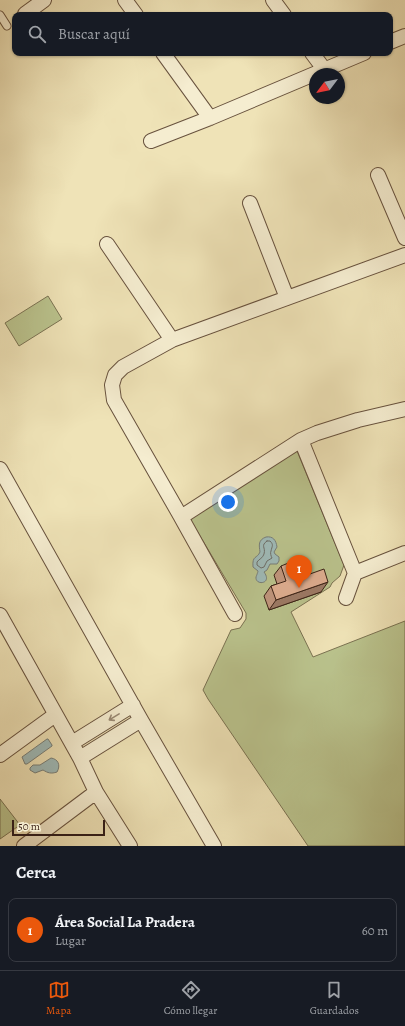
<!DOCTYPE html>
<html lang="es">
<meta charset="utf-8">
<style>
body{margin:0;font-family:Alegreya,serif;background:#20242c;color:#f1f3f6}
.compass{position:absolute;left:309px;top:68px;width:36px;height:36px;border-radius:50%;background:#171b24;box-shadow:0 1px 3px #0004;rotate:238deg}
.scale{position:absolute;left:12px;bottom:10px;width:93px;box-sizing:border-box;padding-left:4px;border:2px solid #3b2216;border-top:0;font-size:11px;line-height:14px;white-space:nowrap;color:#3b2216;-webkit-text-stroke:3px #f5edd0;paint-order:stroke}
.you{position:absolute;left:228px;top:502px;width:14px;height:14px;margin:-10px;border:3px solid #fff;border-radius:50%;background:#1a73e8;box-shadow:0 0 0 6px #1a73e833}
.badge{display:grid;place-items:center;width:26px;height:26px;border-radius:50%;background:#ea580c;color:#fff;font-size:13px;font-weight:700}
.pin{position:absolute;translate:-50% -33px;filter:drop-shadow(0 1px 2px #0008)}
.pin::after{content:'';position:absolute;top:21px;width:14px;height:12px;background:inherit;clip-path:polygon(0 0,100% 0,50% 100%)}
.list{margin:0;padding:0;list-style:none}
h2{display:flex;justify-content:space-between;align-items:center;height:52px;margin:0;padding:0 16px;font-size:17px}
h2 small{font-size:13px;font-weight:400;color:#9ea1a6}
.list li{display:grid;grid-template-columns:26px 1fr auto;gap:12px;align-items:center;box-sizing:border-box;height:64px;margin:0 8px 8px;padding:0 8px;border:1px solid #363941;border-radius:8px}
.list b{display:block;font-size:15px;white-space:nowrap}
.list p{margin:0;font-size:13px;white-space:nowrap;color:#9ea1a6}
.list em{font-size:13px;font-style:normal;color:#9ea1a6}
.icon{flex:none;width:22px;height:22px;fill:none;stroke:currentColor;stroke-width:2;stroke-linecap:round;stroke-linejoin:round}
.map{position:relative;flex:none;width:405px;height:846px;overflow:hidden}
.search{position:absolute;background:#171b24;box-shadow:0 1px 3px #0004;left:12px;right:12px;top:12px;height:44px;display:flex;align-items:center;gap:10px;box-sizing:border-box;padding:0 14px;border-radius:8px;color:#9ea1a6;font-size:15px}
.sheet{height:124px;background:#171b24}
nav{display:flex;justify-content:space-around;align-items:center;box-sizing:border-box;height:56px;border-top:1px solid #363941;background:#171b24;font-size:11px;color:#9ea1a6}
nav a{display:grid;justify-items:center;gap:2px}
nav .on{color:#ea580c}
.map>svg:first-child{display:block}
.green{fill:#bac38d;stroke:#7a7252}
.water{fill:#9fbbb9;stroke:#777e78}
.lines{fill:none;stroke-linecap:round;stroke-linejoin:round}
.shore{stroke:#6d6e68;stroke-width:1}
.service-casing{stroke:#68523e;stroke-width:9}
.minor-casing{stroke:#68523e;stroke-width:16}
.service{stroke:#f5edd0;stroke-width:7}
.minor{stroke:#f5edd0;stroke-width:14}
.wall{fill:#c1967e;stroke:#3b2216}
.shaded-wall{fill:#9d7a66;stroke:#3b2216}
.building{fill:#e0af92;stroke:#3b2216}
.oneway{stroke:#988873}
</style>
<div class="map">
<svg width="405" height="846" viewBox="0 0 405 846">
<rect width="100%" height="100%" fill="#efe3b7"/>
<filter id="stains"><feTurbulence type="fractalNoise" baseFrequency=".005" numOctaves="4"/><feColorMatrix values="0 0 0 0 .2 0 0 0 0 .09 0 0 0 0 .02 0 0 0 .5 -.17"/></filter>
<radialGradient id="worn" r=".72"><stop offset=".6" stop-color="#630" stop-opacity="0"/><stop offset="1" stop-color="#630" stop-opacity=".3"/></radialGradient>
<!-- green -->
<path class="green" d="M48,296L62,319L19,346L5,323Z
M292,447L297,451L344,565L340,576L332,583L330,587L291,612L313,657L405,621V846H308L208,699L203,690L231,630L240,628L246,619V613L191,521L195,510Z
M0,799L20,825L0,839Z"/>
<!-- water -->
<path class="water" d="M266,537C273,536 276,540 277,547L274,552L275,554L279,557V561L277,564H270L267,570L264,572C273,584 255,586 256,577C256,577 258,572 258,571L253,567C252,555 257,559 260,552C259,545 258,540 266,537Z
M47,739H48L52,745V746L27,764H25L22,757Z
M51,758C58,759 61,765 57,772C51,774 48,773 43,770L35,773L30,770V768L33,765H40Z"/>
<g class="lines">
<!-- shore -->
<path class="shore" d="M267,541H270C274,545 272,546 271,551C270,553 271,556 272,558L267,561L264,567L261,568L257,565V562C259,559 263,558 264,554C266,547 260,546 267,541Z"/>
<defs>
<path id="service" d="M0,15L7,26"/>
<path id="minor" d="M125,0L136,15
M273,0L284,15
M25,14L44,0
M390,42L405,36
M163,53L210,118
M312,53L324,69
M151,141L210,118L364,53
M378,175L405,238
M250,203L287,298
M107,244L172,340
M405,255L172,340L123,367L115,375L112,385L114,400L181,517L301,440L317,433L358,420L405,409
M301,440L355,573L346,598
M0,469L141,720L214,846
M181,517L235,614
M355,573L405,553
M0,615L80,758L96,792L130,846
M72,743L133,705
M0,755L55,715
M80,758L141,720
M24,846L96,792"/>
</defs>
<!-- service casing -->
<use href="#service" class="service-casing"/>
<!-- minor casing -->
<use href="#minor" class="minor-casing"/>
<!-- service -->
<use href="#service" class="service"/>
<!-- minor -->
<use href="#minor" class="minor"/>
</g>
<!-- wall -->
<path class="wall" d="M281,566L307,575L321,592L269,610L264,596L271,586L277,584L274,575Z"/>
<!-- shaded-wall -->
<path class="shaded-wall" d="M328,582L321,592L269,610L276,600Z"/>
<!-- building -->
<path class="building" d="M301,558L307,575L324,569L328,582L276,600L271,586L286,581L281,566Z"/>
<!-- one-way arrows -->
<defs><path id="oneway-shaft" d="M-6 0H5M1.5-3L5.5 0L1.5 3" fill="none" stroke-width="1.6" stroke-linecap="round" stroke-linejoin="round"/></defs>
<use class="oneway" href="#oneway-shaft" transform="translate(114 717) rotate(149)"/>
<rect width="100%" height="100%" filter="url(#stains)"/>
<rect width="100%" height="100%" fill="url(#worn)"/>
</svg>
<svg class="compass" viewBox="-18 -18 36 36"><path d="M0-13l5 13h-10z" fill="#e53935"/><path d="M0 13l5-13h-10z" fill="#9ea1a6"/></svg>
<div class="scale">50 m</div>
<div class="you"></div>
<div class="pin badge" style="left:299px;top:588px">1</div>
<div class="search"><svg class="icon" aria-label="search" viewBox="0 0 24 24"><circle cx="10" cy="10" r="6"/><path d="M15 15l6 6"/></svg>Buscar aquí</div>
</div>
<section class="sheet">
<h2>Cerca<small></small></h2>
<ul class="list">
<li><span class="badge">1</span><div><b>Área Social La Pradera</b><p>Lugar</p></div><em>60 m</em></li>
</ul>
</section>
<nav>
<a class="on"><svg class="icon" aria-label="map" viewBox="0 0 24 24"><path d="M3 6l6-2 6 2 6-2v14l-6 2-6-2-6 2zM9 4v14M15 6v14"/></svg>Mapa</a>
<a><svg class="icon" aria-label="directions" viewBox="0 0 24 24"><path d="M12 3l9 9-9 9-9-9zM9 14v-3h6M13 9l2 2-2 2"/></svg>Cómo llegar</a>
<a><svg class="icon" aria-label="saved" viewBox="0 0 24 24"><path d="M7 4h10v16l-5-4-5 4z"/></svg>Guardados</a>
</nav>
